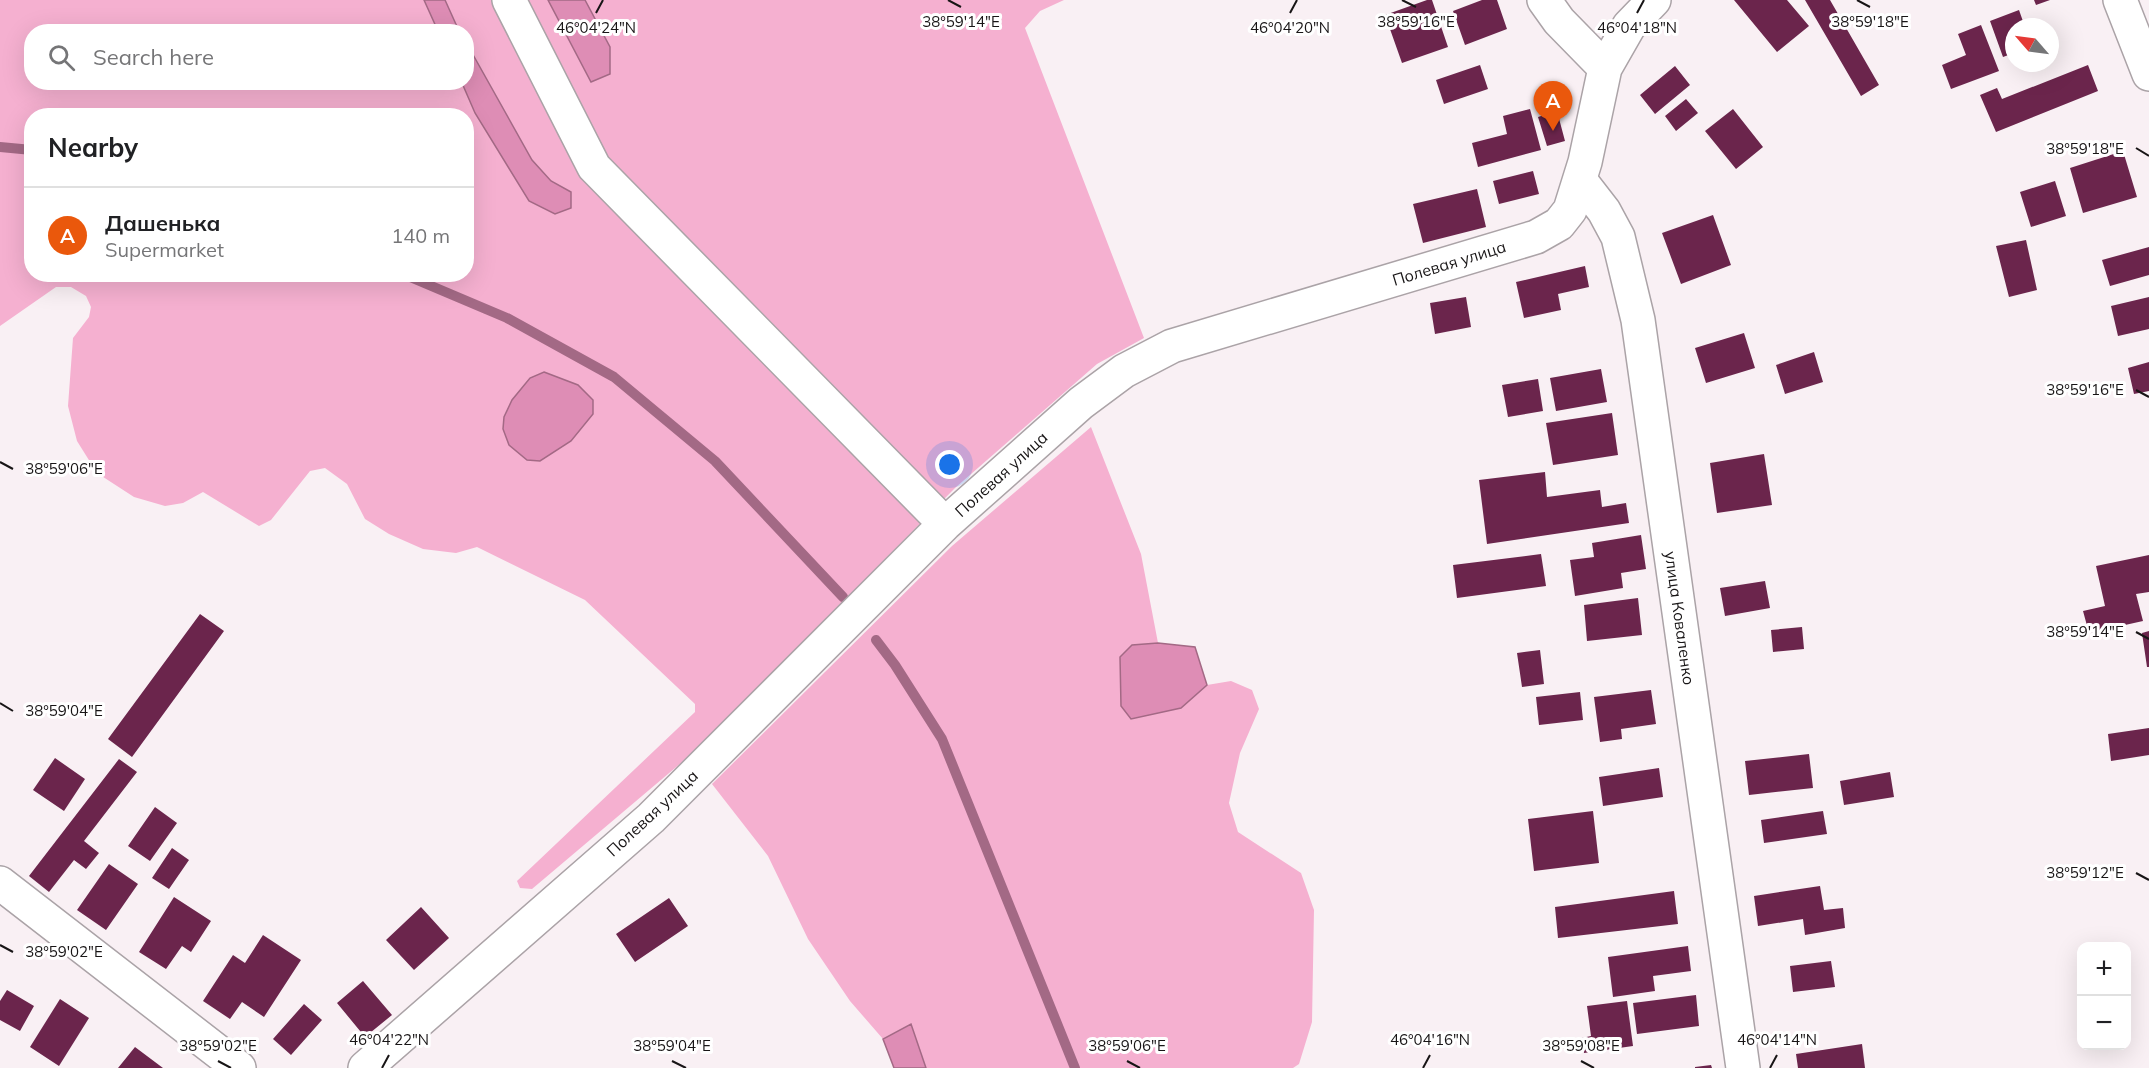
<!DOCTYPE html>
<meta charset="utf-8">
<style>
body{margin:0;font-family:Mulish,sans-serif;background:#f2f2f2;color:#202124}
.controls{position:absolute;right:18px;bottom:18px;display:grid;overflow:hidden;border-radius:12px;box-shadow:0 6px 24px #0002}
.controls button{width:54px;height:54px;display:grid;place-items:center;padding:0;border:0;border-bottom:2px solid #e0e0e0;background:#fff;color:#202124;font:30px sans-serif}
.compass{position:absolute;left:2005px;top:18px;width:54px;height:54px;border-radius:50%;background:#fff;box-shadow:0 6px 24px #0002;rotate:298deg}
.you{position:absolute;left:950px;top:465px;width:21px;height:21px;margin:-15px;border:4px solid #fff;border-radius:50%;background:#1a73e8;box-shadow:0 0 0 9px #1a73e833}
.badge{display:grid;place-items:center;width:39px;height:39px;border-radius:50%;background:#ea580c;color:#fff;font-size:20px;font-weight:700}
.pin{position:absolute;translate:-50% -50px;filter:drop-shadow(0 2px 3px #0008)}
.pin::after{content:'';position:absolute;top:32px;width:21px;height:18px;background:inherit;clip-path:polygon(0 0,100% 0,50% 100%)}
.list{margin:0;padding:0;list-style:none}
h2{display:flex;justify-content:space-between;align-items:center;height:78px;margin:0;padding:0 24px;font-size:26px}
h2 small{font-size:20px;font-weight:400;color:#757577}
.list li{display:grid;grid-template-columns:39px 1fr auto;gap:18px;align-items:center;box-sizing:border-box;height:96px;padding:0 24px;border-top:2px solid #e0e0e0}
.list b{display:block;font-size:22px;white-space:nowrap}
.list p{margin:0;font-size:20px;white-space:nowrap;color:#757577}
.list em{font-size:20px;font-style:normal;color:#757577}
.icon{flex:none;width:33px;height:33px;fill:none;stroke:currentColor;stroke-width:2;stroke-linecap:round;stroke-linejoin:round}
.map{position:relative;flex:none;width:2149px;height:1068px;overflow:hidden}
.search{position:absolute;background:#fff;box-shadow:0 6px 24px #0002;left:24px;top:24px;width:450px;height:66px;display:flex;align-items:center;gap:15px;box-sizing:border-box;padding:0 21px;border-radius:24px;color:#757577;font-size:22px}
.panel{position:absolute;background:#fff;box-shadow:0 6px 24px #0002;left:24px;top:108px;width:450px;height:174px;border-radius:24px}
.map>svg:first-child{display:block}
.green{fill:#f5b0d0;fill-rule:evenodd}
.water{fill:#de8db5;stroke:#a36985;stroke-width:1.5}
.lines{fill:none;stroke-linecap:round;stroke-linejoin:round}
.stream{stroke:#a36985;stroke-width:10}
.building{fill:#6b254c}
.minor-casing{stroke:#aba3a7;stroke-width:36}
.minor{stroke:#fff;stroke-width:33}
.ticks{fill:none;stroke:#181516;stroke-width:2}
.labels{text-anchor:middle;stroke-width:6;stroke-linejoin:round;paint-order:stroke}
.street-label{font-size:16px;fill:#181516;stroke:#fff}
.ticks-label{font-size:15px;text-anchor:middle;fill:#181516;stroke:#fff;stroke-width:6;stroke-linejoin:round;paint-order:stroke}
</style>
<div class="map">
<svg width="2149" height="1068" viewBox="0 0 2149 1068">
<rect width="100%" height="100%" fill="#f9f0f4"/>
<!-- green -->
<path class="green" d="M0,0H424L438,31L32,32V82L462,83L475,113L514,176L571,192L551,181L532,160L467,44L466,32L459,31L445,0H548L591,82L610,47L585,0H1064L1040,11L1025,28L1144,338L1097,364L955,488L767,679L681,763L532,889L520,888L517,881L695,712V704L585,600L477,547L456,553L423,549L389,534L365,519L347,484L325,468L310,471L271,520L259,526L203,492L183,503L165,506L134,497L97,473L77,441L68,406L73,338L89,317L91,307L86,296L71,287H56L0,326ZM32,116H466V274H32Z
M1091,427L1141,554L1158,643L1132,645L1181,708L1207,685L1231,681L1252,690L1259,709L1240,753L1229,803L1238,832L1301,873L1314,910L1312,1022L1299,1064L1293,1068H926L911,1024L883,1039L850,1001L808,939L768,856L712,784L952,546Z"/>
<!-- water -->
<path class="water" d="M424,0H445L459,31H438Z
M548,0H585L610,47V74L591,82Z
M467,44L532,160L551,181L571,192V208L555,214L529,201L475,113L462,83L466,82Z
M544,372L578,385L593,400V414L571,441L540,461L527,460L509,445L503,429L504,417L512,400L530,378Z
M1158,643L1195,647L1207,685L1181,708L1131,719L1121,706L1120,657L1132,645Z
M911,1024L926,1068H894L883,1039Z"/>
<g class="lines">
<!-- stream -->
<path class="stream" d="M0,147L32,150
M403,274L507,318L614,377L715,461L843,597
M876,640L895,665L942,739L1075,1068"/>
</g>
<!-- building -->
<path class="building" d="M1427,0H1432L1448,47L1402,63L1385,15Z
M1482,0H1497L1507,29L1465,45L1453,11Z
M1734,0H1787L1809,26L1777,52Z
M1805,0H1830L1879,85L1861,96Z
M2034,0H2050L2036,5Z
M2019,10L2025,27H2014V53L2003,57L1990,21Z
M1981,25L1999,71L1951,89L1942,65L1966,55L1958,34Z
M1480,65L1488,89L1444,104L1436,80Z
M2088,65L2098,91L1996,132L1980,95L1997,88L2002,99Z
M1675,66L1690,85L1655,114L1640,95Z
M1686,99L1698,113L1676,131L1665,116Z
M1530,109L1541,150L1478,167L1472,143L1507,134L1503,116Z
M1733,109L1763,147L1736,169L1705,131Z
M1557,111L1565,141L1547,146L1538,117Z
M2123,151L2137,197L2083,213L2070,168Z
M1533,171L1539,194L1499,204L1493,181Z
M2055,181L2066,216L2031,227L2020,192Z
M1477,189L1486,227L1423,243L1413,204Z
M1713,215L1731,265L1681,284L1662,233Z
M2026,240L2037,290L2009,297L1996,246Z
M2149,247V275L2110,286L2102,260Z
M1585,266L1589,287L1558,294L1561,310L1524,318L1516,282Z
M1466,297L1471,327L1435,334L1430,303Z
M2149,297V329L2118,336L2111,306Z
M1744,333L1755,368L1706,383L1695,348Z
M1814,352L1823,382L1785,394L1776,365Z
M2149,362V391L2134,394L2128,368Z
M1601,369L1607,402L1556,411L1550,378Z
M1538,379L1543,411L1508,417L1502,385Z
M1612,413L1618,455L1553,465L1546,423Z
M1764,454L1772,505L1717,513L1710,463Z
M1545,472L1547,497L1600,490L1602,507L1626,503L1629,523L1487,544L1479,480Z
M1641,535L1646,569L1621,573L1623,588L1575,596L1570,560L1594,557L1592,543Z
M1541,554L1546,586L1457,598L1453,565Z
M2149,555V592L2136,594L2143,621L2089,633L2083,611L2105,606L2096,566Z
M1765,581L1770,608L1725,616L1720,588Z
M1638,598L1642,635L1587,641L1584,605Z
M200,614L224,631L132,757L108,739Z
M1802,627L1804,649L1773,652L1771,630Z
M2149,631V667H2147L2142,633Z
M1540,650L1544,684L1522,687L1517,653Z
M1651,690L1656,724L1621,729L1622,739L1600,742L1594,697Z
M1580,692L1583,720L1539,725L1536,697Z
M2149,728V755L2111,761L2108,734Z
M1809,754L1813,788L1749,795L1745,761Z
M55,758L85,779L64,811L33,790Z
M119,759L137,772L84,841L99,853L86,869L74,860L49,892L29,876Z
M1659,768L1663,797L1603,806L1599,777Z
M1890,772L1894,797L1844,805L1840,781Z
M155,807L177,823L150,861L128,846Z
M1593,811L1599,863L1534,871L1528,819Z
M1823,811L1827,834L1764,843L1761,820Z
M172,848L189,860L169,889L152,878Z
M109,864L138,884L106,930L77,910Z
M1820,886L1824,910L1843,908L1845,928L1805,935L1803,919L1758,926L1754,896Z
M1674,891L1678,924L1558,938L1555,907Z
M174,897L211,921L191,952L182,946L166,969L139,952Z
M669,898L688,926L635,962L616,934Z
M421,907L449,938L414,970L386,940Z
M263,935L301,960L264,1017L242,1002L230,1019L203,1001L233,955L245,963Z
M1688,946L1691,971L1653,976L1655,991L1613,997L1608,957Z
M1831,961L1835,987L1793,992L1790,966Z
M363,981L392,1015L365,1037L337,1003Z
M7,990L34,1006L20,1031L0,1020V1001Z
M1696,995L1699,1026L1637,1034L1633,1003Z
M60,999L89,1018L59,1066L30,1047Z
M1627,1001L1633,1046L1584,1053L1582,1038L1591,1036L1587,1006Z
M304,1004L322,1020L291,1055L273,1039Z
M1862,1044L1865,1068H1798L1796,1054Z
M135,1047L163,1068H118Z
M1711,1065L1712,1068H1695V1067Z"/>
<g class="lines">
<defs>
<path id="minor" d="M509,0L594,167L945,524
M1544,0L1559,21L1605,68
M2120,0L2149,74
M1580,180L1604,211L1618,237L1638,320L1743,1068
M0,883L239,1068
M365,1068L651,818L945,524L1081,403L1124,371L1172,346L1536,237L1559,224L1570,210L1585,162L1605,68L1629,26L1654,0"/>
</defs>
<!-- minor casing -->
<use href="#minor" class="minor-casing"/>
<!-- minor -->
<use href="#minor" class="minor"/>
</g>
<!-- ticks -->
<path class="ticks" d="M948,0L961,7M1402,0L1416,7M1857,0L1870,7M596,13L603,0M1290,13L1297,0M1637,13L1644,0M2136,148L2149,156M2136,390L2149,397M0,462L13,469M2136,632L2149,639M0,703L13,711M2136,873L2149,880M0,945L13,952M218,1061L231,1068M672,1061L686,1068M1127,1061L1140,1068M1581,1061L1594,1068M382,1068L389,1055M1423,1068L1430,1055M1770,1068L1777,1055"/>
<g class="labels">
<!-- street labels -->
<g class="street-label">
<text transform="translate(1449 263) rotate(-17)" y="6">Полевая улица</text>
<text transform="translate(1001 474) rotate(-42)" y="6">Полевая улица</text>
<text transform="translate(1680 618) rotate(82)" y="6">улица Коваленко</text>
<text transform="translate(652 813) rotate(-43)" y="6">Полевая улица</text>
</g>
</g>
<g class="ticks-label">
<text x="961" y="27">38°59'14"E</text>
<text x="1416" y="27">38°59'16"E</text>
<text x="1870" y="27">38°59'18"E</text>
<text x="596" y="33">46°04'24"N</text>
<text x="1290" y="33">46°04'20"N</text>
<text x="1637" y="33">46°04'18"N</text>
<text x="2085" y="154">38°59'18"E</text>
<text x="2085" y="395">38°59'16"E</text>
<text x="64" y="474">38°59'06"E</text>
<text x="2085" y="637">38°59'14"E</text>
<text x="64" y="716">38°59'04"E</text>
<text x="2085" y="878">38°59'12"E</text>
<text x="64" y="957">38°59'02"E</text>
<text x="389" y="1045">46°04'22"N</text>
<text x="1430" y="1045">46°04'16"N</text>
<text x="1777" y="1045">46°04'14"N</text>
<text x="218" y="1051">38°59'02"E</text>
<text x="672" y="1051">38°59'04"E</text>
<text x="1127" y="1051">38°59'06"E</text>
<text x="1581" y="1051">38°59'08"E</text>
</g>
</svg>
<div class="controls">
<button>+</button>
<button>−</button>
</div>
<svg class="compass" viewBox="-18 -18 36 36"><path d="M0-13l5 13h-10z" fill="#e53935"/><path d="M0 13l5-13h-10z" fill="#757577"/></svg>
<div class="you"></div>
<div class="pin badge" style="left:1553px;top:131px">A</div>
<div class="search"><svg class="icon" aria-label="search" viewBox="0 0 24 24"><circle cx="10" cy="10" r="6"/><path d="M15 15l6 6"/></svg>Search here</div>
<section class="panel">
<h2>Nearby<small></small></h2>
<ul class="list">
<li><span class="badge">A</span><div><b>Дашенька</b><p>Supermarket</p></div><em>140 m</em></li>
</ul>
</section>
</div>
